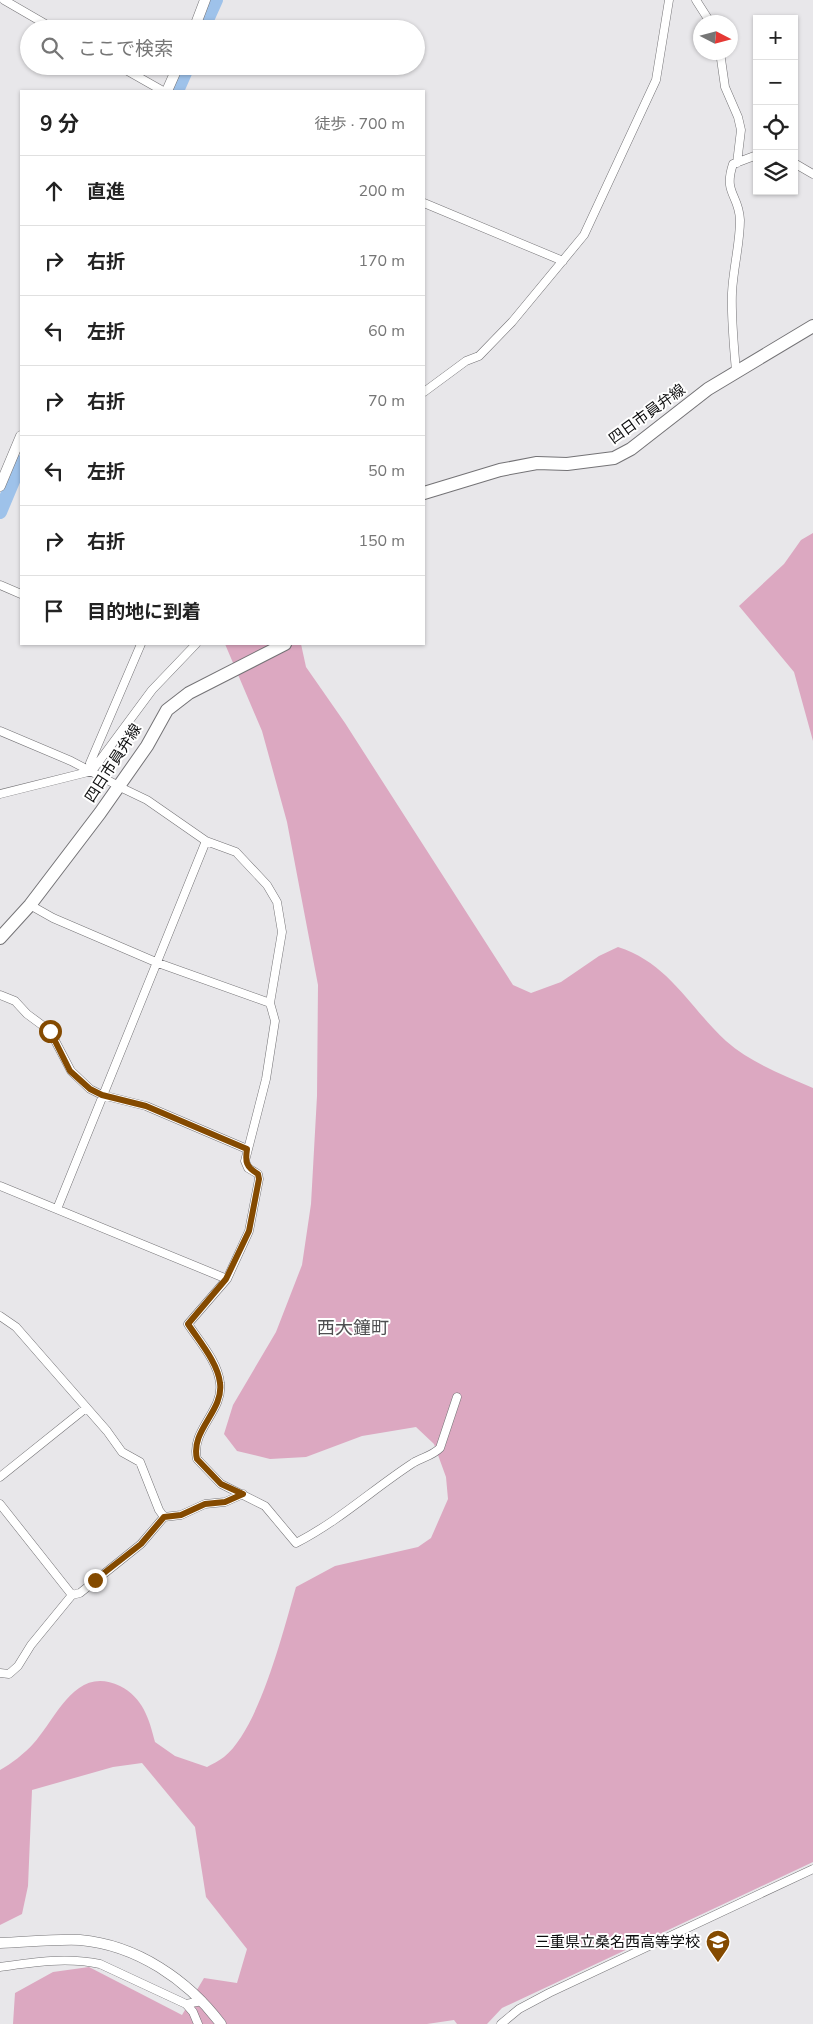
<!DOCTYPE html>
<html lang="ja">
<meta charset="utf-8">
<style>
body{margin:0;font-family:"Nunito Sans","Noto Sans JP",sans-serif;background:#f6f6f6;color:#222}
.controls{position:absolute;right:15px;top:15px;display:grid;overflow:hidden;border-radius:0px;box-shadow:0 1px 4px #0004}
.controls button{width:45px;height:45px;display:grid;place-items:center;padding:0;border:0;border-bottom:1px solid #e0e0e0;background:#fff;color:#222;font:25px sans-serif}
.compass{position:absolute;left:693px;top:15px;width:45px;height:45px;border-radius:50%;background:#fff;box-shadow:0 1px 4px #0004;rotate:96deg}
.stop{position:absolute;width:15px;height:15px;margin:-11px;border:4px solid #844a00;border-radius:50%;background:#fff}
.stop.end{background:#844a00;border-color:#fff;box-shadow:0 1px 5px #0008}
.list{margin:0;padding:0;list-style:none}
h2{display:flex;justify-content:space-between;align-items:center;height:65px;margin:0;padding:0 20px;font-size:21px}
h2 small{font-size:16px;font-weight:400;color:#767676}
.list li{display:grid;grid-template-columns:32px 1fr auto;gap:15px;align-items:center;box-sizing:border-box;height:70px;padding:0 20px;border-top:1px solid #e0e0e0}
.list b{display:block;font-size:19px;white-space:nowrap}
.list em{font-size:16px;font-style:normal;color:#767676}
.icon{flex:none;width:28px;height:28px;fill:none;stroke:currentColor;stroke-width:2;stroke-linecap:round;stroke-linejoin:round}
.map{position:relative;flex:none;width:813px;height:2024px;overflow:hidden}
.search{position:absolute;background:#fff;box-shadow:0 1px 4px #0004;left:20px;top:20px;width:405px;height:55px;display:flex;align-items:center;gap:12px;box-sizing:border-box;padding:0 18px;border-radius:28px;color:#767676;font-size:19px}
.panel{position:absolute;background:#fff;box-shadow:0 1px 4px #0004;left:20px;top:90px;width:405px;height:555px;border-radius:0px}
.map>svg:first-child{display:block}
.forest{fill:#dca8c1}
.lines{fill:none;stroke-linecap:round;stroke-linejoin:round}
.river{stroke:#9ec2ea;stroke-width:14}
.minor-casing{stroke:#747376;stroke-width:9}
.tertiary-casing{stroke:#747376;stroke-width:11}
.primary-casing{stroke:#747376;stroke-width:14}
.minor{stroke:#fff;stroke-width:8}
.tertiary{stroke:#fff;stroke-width:10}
.primary{stroke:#fff;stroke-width:12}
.route{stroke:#844a00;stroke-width:6}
.labels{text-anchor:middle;stroke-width:4;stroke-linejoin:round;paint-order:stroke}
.street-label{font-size:15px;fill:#0d0d0e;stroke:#fff}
.poi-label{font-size:15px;fill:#0d0d0e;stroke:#fff;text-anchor:end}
.quarter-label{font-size:18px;fill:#4f4f51;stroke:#fff}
</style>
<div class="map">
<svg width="813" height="2024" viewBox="0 0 813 2024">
<rect width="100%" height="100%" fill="#e8e7ea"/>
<!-- forest -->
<path class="forest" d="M813,533V741L794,672L739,606L784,564L801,540Z
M225,644H301L306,667L345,723L513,985L531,993L561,982L599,956L618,947C669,963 690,1008 726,1041C751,1063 783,1075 813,1088V1862L502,2008L487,2024H457L454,2020L427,2024H13L15,1993L53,1972L89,1967L182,2015L204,1978L237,1983L247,1949L206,1897L195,1827L142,1763L113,1767L32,1790L28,1886L22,1914L0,1925V1770C11,1764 25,1753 33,1744C56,1719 75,1664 120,1686C143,1698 149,1718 155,1742L175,1756L207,1767C212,1764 219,1761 224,1757C259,1729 283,1632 296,1587L335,1566L418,1547L431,1538L448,1499L446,1477L434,1444L416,1427L362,1436L306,1457L270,1459L237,1451L224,1434L233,1405L276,1332L302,1265L311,1204L317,1096L318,985L287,822L262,731Z"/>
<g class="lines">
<!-- river -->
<path class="river" d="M203,29L216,0
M177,91L188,66
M0,512L21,462"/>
<defs>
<path id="minor" d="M4,0L54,29
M696,0L710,22
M720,52L725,87L738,117L741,130L737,163
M119,66L163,91
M794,163L813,174
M424,203L563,261
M736,371C734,348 731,316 732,293C733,269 740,244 740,220C739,194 723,194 733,164L757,155
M424,392L466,361L479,356L512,322L584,235L656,80L669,0
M0,585L21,594
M0,731L71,761L115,784
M92,771L90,763L141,644
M124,789L147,800L206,841L236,852L267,885L277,902L282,932L270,1003L275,1021L266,1079L245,1161L248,1168L258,1174L259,1179L249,1231L227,1279L188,1324C199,1341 218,1362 220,1383C224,1411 190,1430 197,1459L221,1484L265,1506L296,1543C339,1521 373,1489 413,1463C423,1457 432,1456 440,1448L457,1397
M0,794L92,771L152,690L196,644
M30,905L53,918L158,963L270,1003
M0,995L15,1001L27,1014L50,1031L71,1071L90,1089L102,1095L146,1106L247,1149
M0,1186L227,1279
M57,1209L206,841
M0,1316L16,1327L107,1431L122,1452L140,1462L159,1510L164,1517
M0,1477L86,1408
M0,1504L72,1595
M0,1673L9,1674L18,1666L31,1645L72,1595L80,1593L141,1544L164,1517L181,1515L205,1504L225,1502L243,1494
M0,1967C34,1962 67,1957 100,1964L186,2004L202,2001
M186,2004L193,2012L198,2024
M501,2024L519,2009L549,1993L813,1869"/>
<path id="tertiary" d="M194,29L205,0
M167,91L178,66
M0,486L21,436
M0,1943C27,1942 54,1939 80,1940C137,1945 188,1980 221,2024"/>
<path id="primary" d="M424,493L500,470L537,463L567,464L614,458L631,449L708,389L813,326
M0,938L30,905L100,813L147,746L167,710L189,693L285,644"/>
</defs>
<!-- minor casing -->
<use href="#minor" class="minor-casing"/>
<!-- tertiary casing -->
<use href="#tertiary" class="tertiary-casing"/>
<!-- primary casing -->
<use href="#primary" class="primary-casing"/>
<!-- minor -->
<use href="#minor" class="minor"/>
<!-- tertiary -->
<use href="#tertiary" class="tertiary"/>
<!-- primary -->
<use href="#primary" class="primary"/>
</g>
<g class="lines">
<!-- route -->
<path class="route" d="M50,1031L70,1071L90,1089L102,1095L146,1106L247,1149C245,1162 246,1167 258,1174L259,1179L249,1231L226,1279L188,1324C199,1341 218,1363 220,1383C224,1411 190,1430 197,1459L221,1484L243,1494L225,1502L205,1504L181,1515L164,1517L141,1544L95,1580"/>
</g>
<!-- icons -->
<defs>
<symbol id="school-pin" viewBox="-11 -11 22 30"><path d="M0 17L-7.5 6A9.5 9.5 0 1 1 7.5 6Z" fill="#844a00" stroke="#fff"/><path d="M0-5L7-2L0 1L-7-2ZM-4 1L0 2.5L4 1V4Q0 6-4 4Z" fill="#fff"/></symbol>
</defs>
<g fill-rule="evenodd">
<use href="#school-pin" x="704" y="1928" width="28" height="38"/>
</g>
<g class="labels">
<!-- street labels -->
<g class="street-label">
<text transform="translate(647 414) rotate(-36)" y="5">四日市員弁線</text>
<text transform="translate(113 763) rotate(-57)" y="5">四日市員弁線</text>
</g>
<!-- poi labels -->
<g class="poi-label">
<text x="700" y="1947">三重県立桑名西高等学校</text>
</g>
<!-- quarter labels -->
<g class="quarter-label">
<text x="353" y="1334">西大鐘町</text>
</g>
</g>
</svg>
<div class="controls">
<button>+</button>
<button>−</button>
<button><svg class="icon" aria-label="locate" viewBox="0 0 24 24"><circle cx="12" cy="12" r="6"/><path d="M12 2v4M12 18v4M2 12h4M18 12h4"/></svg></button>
<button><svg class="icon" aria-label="layers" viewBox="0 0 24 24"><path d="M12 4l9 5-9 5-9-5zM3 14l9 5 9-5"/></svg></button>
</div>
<svg class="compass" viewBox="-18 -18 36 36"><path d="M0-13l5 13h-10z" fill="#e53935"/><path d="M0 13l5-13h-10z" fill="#767676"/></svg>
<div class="stop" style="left:50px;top:1031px"></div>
<div class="stop end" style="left:95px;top:1580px"></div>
<div class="search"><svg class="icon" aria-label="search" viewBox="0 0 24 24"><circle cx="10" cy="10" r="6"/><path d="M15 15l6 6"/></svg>ここで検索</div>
<section class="panel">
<h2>9 分<small>徒歩 · 700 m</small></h2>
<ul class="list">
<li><svg class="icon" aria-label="ahead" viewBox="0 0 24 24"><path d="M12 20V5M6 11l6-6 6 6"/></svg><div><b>直進</b></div><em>200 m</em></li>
<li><svg class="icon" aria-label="right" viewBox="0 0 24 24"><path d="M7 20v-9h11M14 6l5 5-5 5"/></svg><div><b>右折</b></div><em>170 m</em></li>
<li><svg class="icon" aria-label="left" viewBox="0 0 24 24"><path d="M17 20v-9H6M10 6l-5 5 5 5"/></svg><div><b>左折</b></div><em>60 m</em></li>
<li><svg class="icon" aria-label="right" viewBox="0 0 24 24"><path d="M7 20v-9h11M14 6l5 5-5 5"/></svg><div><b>右折</b></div><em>70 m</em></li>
<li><svg class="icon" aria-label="left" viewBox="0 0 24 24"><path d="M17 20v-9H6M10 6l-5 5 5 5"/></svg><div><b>左折</b></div><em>50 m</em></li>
<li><svg class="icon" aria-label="right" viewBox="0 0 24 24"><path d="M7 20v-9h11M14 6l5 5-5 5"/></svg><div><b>右折</b></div><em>150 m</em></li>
<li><svg class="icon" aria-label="arrive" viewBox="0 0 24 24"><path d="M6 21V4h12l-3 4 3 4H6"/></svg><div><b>目的地に到着</b></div></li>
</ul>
</section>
</div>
